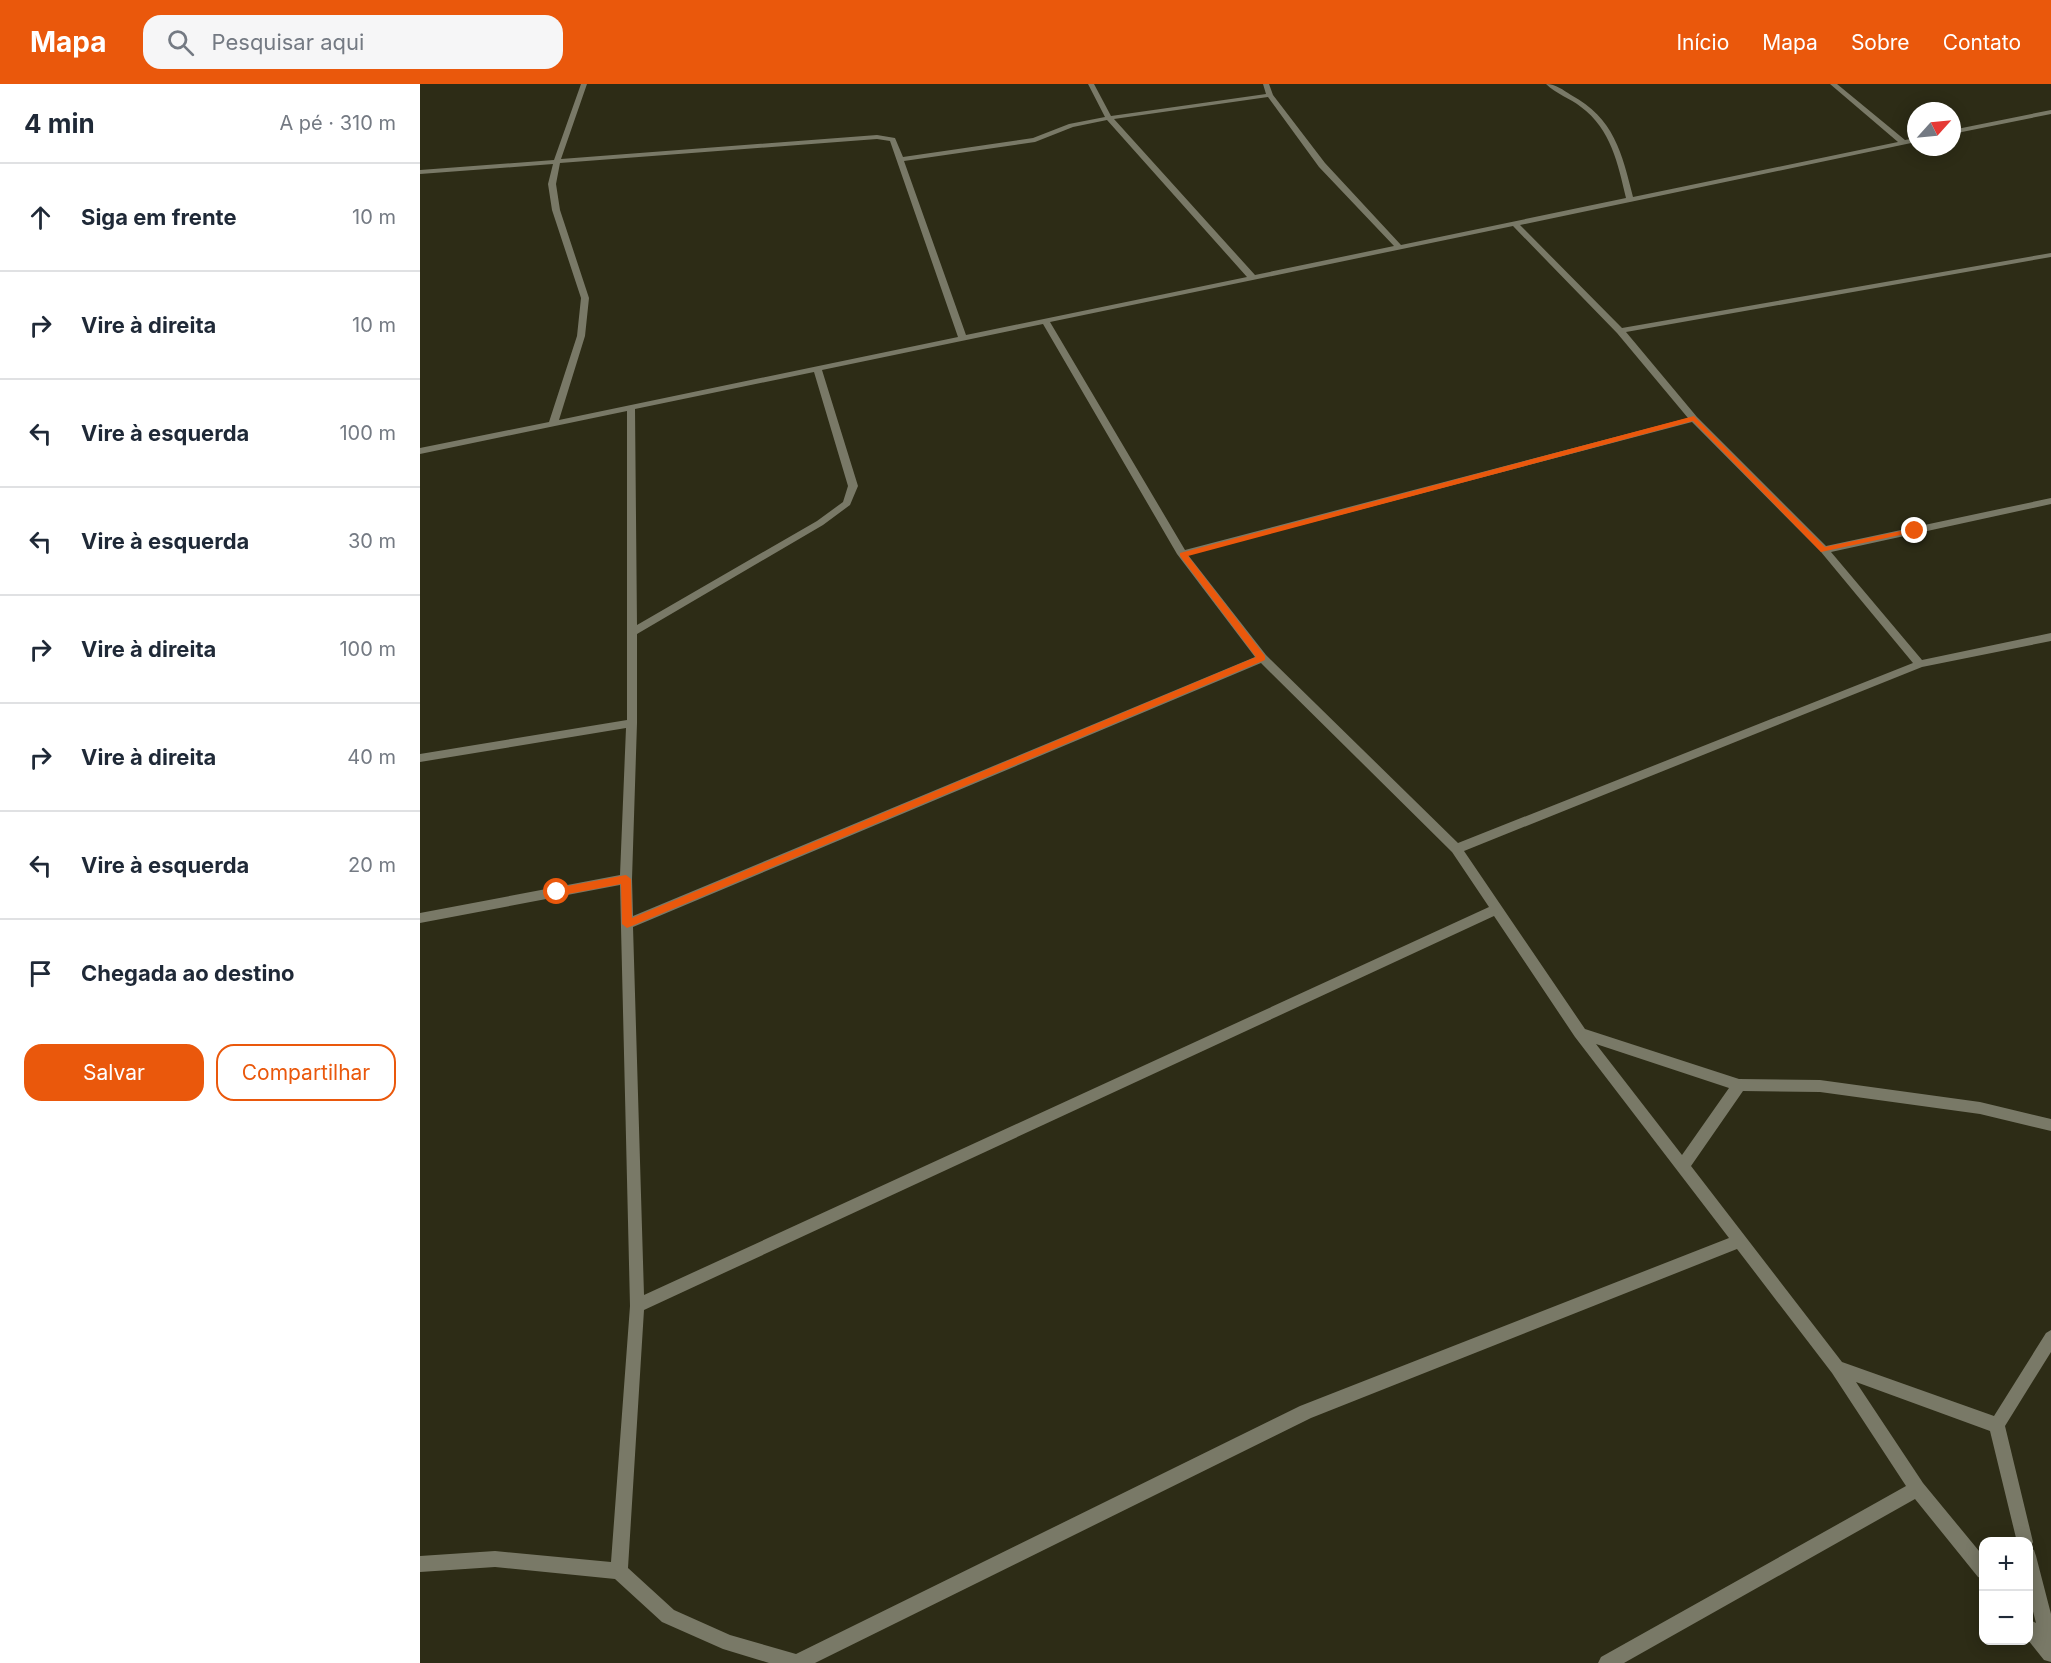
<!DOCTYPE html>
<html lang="pt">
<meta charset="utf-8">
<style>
body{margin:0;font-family:Inter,sans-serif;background:#f6f6f7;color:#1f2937}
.controls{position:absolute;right:18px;bottom:18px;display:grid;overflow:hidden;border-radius:12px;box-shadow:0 3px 15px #0003}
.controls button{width:54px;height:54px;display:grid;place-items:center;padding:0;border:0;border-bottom:2px solid #e0e1e3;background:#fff;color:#1f2937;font:30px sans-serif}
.compass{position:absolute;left:1487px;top:18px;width:54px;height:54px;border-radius:50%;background:#fff;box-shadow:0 3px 15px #0003;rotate:63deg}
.stop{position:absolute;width:18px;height:18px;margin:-14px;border:4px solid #ea580c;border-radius:50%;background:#fff}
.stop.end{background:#ea580c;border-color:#fff;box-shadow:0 2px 6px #0008}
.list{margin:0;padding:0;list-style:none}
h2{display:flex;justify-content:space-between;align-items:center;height:78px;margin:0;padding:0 24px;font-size:26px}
h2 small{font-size:20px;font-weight:400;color:#747a83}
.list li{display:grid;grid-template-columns:39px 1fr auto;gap:18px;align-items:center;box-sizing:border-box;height:108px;padding:0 24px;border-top:2px solid #e0e1e3}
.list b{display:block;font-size:22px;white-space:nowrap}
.list em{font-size:20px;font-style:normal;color:#747a83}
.actions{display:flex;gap:12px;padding:18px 24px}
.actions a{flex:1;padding:14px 0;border:2px solid #ea580c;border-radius:18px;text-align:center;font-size:21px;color:#ea580c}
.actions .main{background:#ea580c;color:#fff}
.icon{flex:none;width:33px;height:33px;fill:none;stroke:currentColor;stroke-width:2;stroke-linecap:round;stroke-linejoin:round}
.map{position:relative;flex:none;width:1631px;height:1579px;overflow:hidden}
header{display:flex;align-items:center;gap:36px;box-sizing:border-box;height:84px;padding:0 30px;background:#ea580c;color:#fff}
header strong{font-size:28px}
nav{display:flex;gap:33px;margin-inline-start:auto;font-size:21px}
.search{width:420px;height:54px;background:#f6f6f7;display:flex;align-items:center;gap:15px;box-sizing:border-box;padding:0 21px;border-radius:18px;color:#747a83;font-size:22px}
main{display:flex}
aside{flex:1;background:#fff}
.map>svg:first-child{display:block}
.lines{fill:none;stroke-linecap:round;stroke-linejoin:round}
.minor{fill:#797967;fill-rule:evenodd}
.route{fill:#ea580c}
</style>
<header>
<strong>Mapa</strong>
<div class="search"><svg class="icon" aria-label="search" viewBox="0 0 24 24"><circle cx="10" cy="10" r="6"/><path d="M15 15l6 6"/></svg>Pesquisar aqui</div>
<nav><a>Início</a><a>Mapa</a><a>Sobre</a><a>Contato</a></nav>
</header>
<main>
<aside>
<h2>4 min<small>A pé · 310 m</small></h2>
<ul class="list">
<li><svg class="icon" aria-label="ahead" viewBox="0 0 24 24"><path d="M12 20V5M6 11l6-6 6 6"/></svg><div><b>Siga em frente</b></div><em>10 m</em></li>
<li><svg class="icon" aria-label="right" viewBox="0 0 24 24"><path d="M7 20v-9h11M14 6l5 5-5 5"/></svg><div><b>Vire à direita</b></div><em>10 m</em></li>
<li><svg class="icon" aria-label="left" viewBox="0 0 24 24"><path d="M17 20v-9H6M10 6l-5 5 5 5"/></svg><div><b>Vire à esquerda</b></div><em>100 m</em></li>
<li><svg class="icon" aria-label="left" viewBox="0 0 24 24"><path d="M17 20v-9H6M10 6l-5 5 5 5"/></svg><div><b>Vire à esquerda</b></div><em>30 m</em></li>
<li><svg class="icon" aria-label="right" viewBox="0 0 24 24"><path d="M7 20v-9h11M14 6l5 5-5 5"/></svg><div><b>Vire à direita</b></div><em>100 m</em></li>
<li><svg class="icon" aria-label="right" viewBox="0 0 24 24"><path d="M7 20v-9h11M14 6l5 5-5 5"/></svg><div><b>Vire à direita</b></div><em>40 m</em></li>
<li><svg class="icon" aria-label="left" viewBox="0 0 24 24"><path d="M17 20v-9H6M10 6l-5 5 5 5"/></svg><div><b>Vire à esquerda</b></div><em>20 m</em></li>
<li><svg class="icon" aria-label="arrive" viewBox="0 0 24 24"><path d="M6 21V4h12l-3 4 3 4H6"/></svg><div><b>Chegada ao destino</b></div></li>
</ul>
<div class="actions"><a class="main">Salvar</a><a>Compartilhar</a></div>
</aside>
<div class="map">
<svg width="1631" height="1579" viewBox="0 0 1631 1579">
<rect width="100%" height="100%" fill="#2d2c16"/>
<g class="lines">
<!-- minor -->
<path class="minor" d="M161,0H167L141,75L457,51L475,54L483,73L613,54L649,40L685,33L668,0H674L691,32L846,10L843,0H849L853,11L905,79L981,161L1206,114C1198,80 1191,45 1161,23C1150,14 1136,10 1126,0C1136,0 1143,6 1151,11C1194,34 1202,69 1213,113L1478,58L1410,0H1417L1485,56L1496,54V58L1100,141L1202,244L1631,169V173L1206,248L1277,333L1406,462L1631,414V420L1411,468L1502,576L1631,549V557L1502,583L1044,767L1165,945L1319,995L1400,996L1560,1018L1631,1035V1047L1560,1030L1400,1008L1323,1007L1271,1082L1422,1278L1574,1332L1626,1249L1631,1246V1268L1585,1342L1613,1458L1610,1464L1614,1466L1616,1472L1631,1530V1578L1624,1576L1608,1556V1535L1616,1539L1608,1508V1458H1597L1570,1347L1436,1298L1503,1399L1564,1473V1495L1558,1493L1495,1415L1204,1579H1178L1181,1573L1486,1402L1412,1289L1317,1165L891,1334L395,1579H349L303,1565L242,1538L195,1495L75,1483L0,1488V1472L75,1467L191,1478L210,1222L200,801L0,839V829L200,791L206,644L0,678V670L207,636V327L0,370V364L129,338L157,252L161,214L132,126L128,100L133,80L0,90V86L134,76ZM848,13L899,83L974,162L835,191L694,35ZM687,36L827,193L546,251L484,77L615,58L653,43ZM457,55L470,57L538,253L139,336L165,252L169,214L140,126L136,100L140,79ZM1093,142L1197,249L1268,334L765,466L630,238ZM623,240L757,470L835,573L213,832L212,795L217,639V550L403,441L430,421L438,402L402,286ZM394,288L428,402L423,418L397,437L217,541L215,325ZM1272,338L1401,468L1493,579L1038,759L846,571L768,471ZM841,579L1032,768L1069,823L224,1211L213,843ZM1074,832L1155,953L1309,1154L880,1322L376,1570L310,1551L254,1526L208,1484L224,1226ZM1176,960L1309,1004L1262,1071Z
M1631,26V30L1532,50V46Z"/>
</g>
<!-- route -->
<path class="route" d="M1274,332L1405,463L1495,444L1499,447L1401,468L1273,337L768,472L845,572V576L207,844L202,840L201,800L137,812L132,808L137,804L206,791L211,795L212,834L836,573L760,472V469Z"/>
</svg>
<div class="controls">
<button>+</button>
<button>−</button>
</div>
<svg class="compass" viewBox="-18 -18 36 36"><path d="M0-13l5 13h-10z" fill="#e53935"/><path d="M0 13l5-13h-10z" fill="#747a83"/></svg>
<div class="stop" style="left:137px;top:808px"></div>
<div class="stop end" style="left:1495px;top:447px"></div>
</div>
</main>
